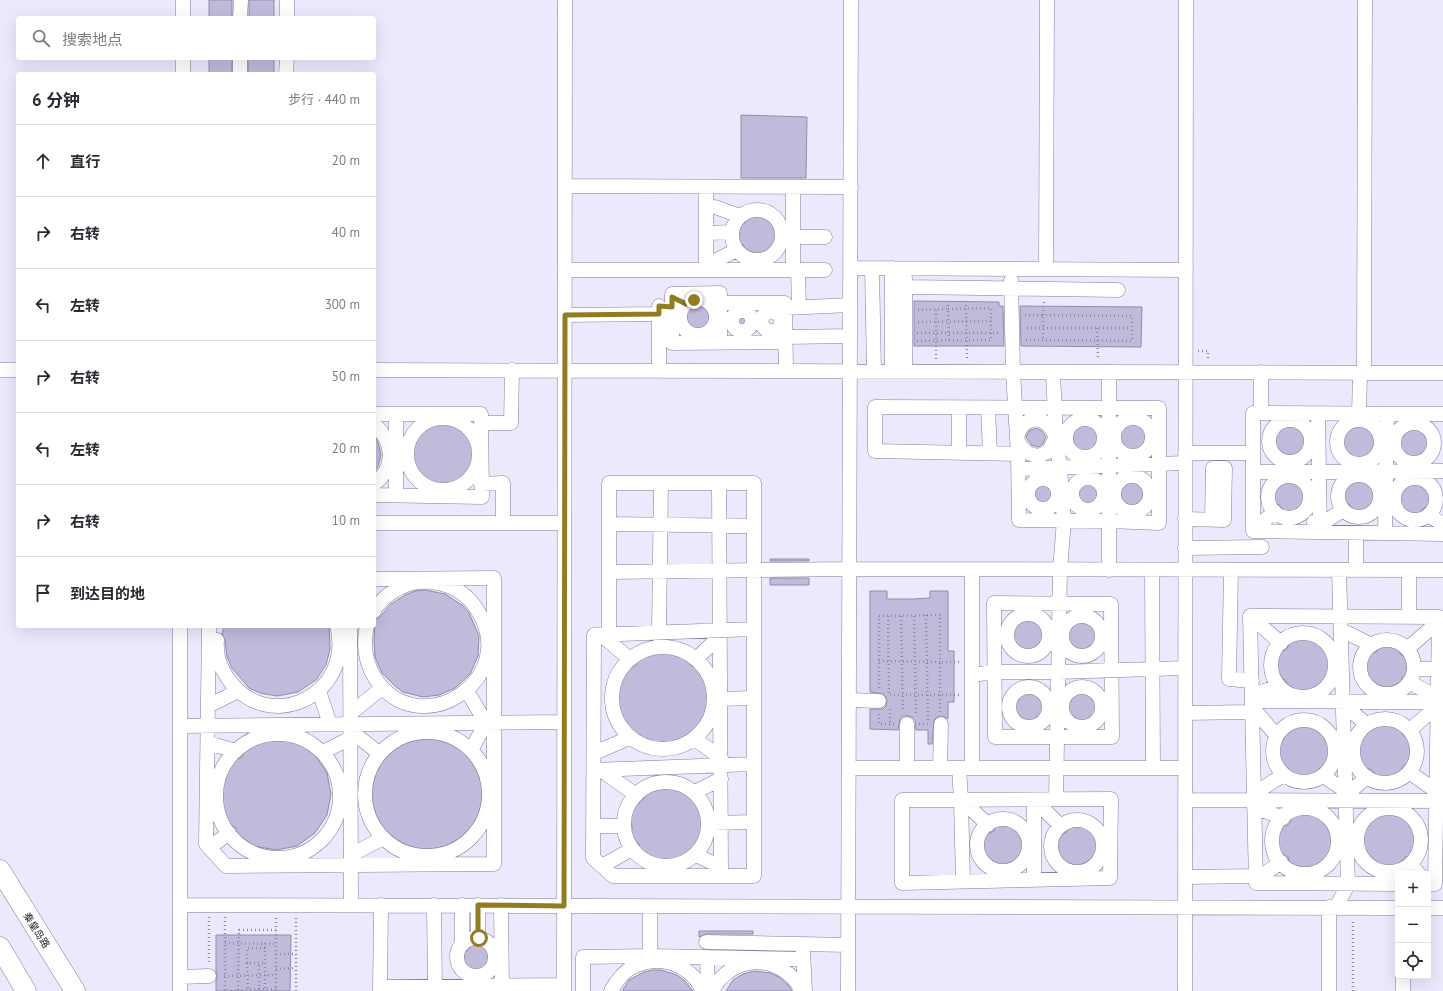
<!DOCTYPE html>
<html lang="zh">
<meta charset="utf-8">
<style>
body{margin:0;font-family:"PT Sans","Noto Sans SC",sans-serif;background:#f7f7f7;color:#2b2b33}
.controls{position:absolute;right:12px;bottom:12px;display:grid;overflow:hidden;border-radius:4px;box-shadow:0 4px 16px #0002}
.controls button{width:36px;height:36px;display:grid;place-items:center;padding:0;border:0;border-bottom:1px solid #e1e1e2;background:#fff;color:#2b2b33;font:20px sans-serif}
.stop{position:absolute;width:12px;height:12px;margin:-9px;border:3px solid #917c22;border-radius:50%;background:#fff}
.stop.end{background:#917c22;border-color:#fff;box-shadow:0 1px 4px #0008}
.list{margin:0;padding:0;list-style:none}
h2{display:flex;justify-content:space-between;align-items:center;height:52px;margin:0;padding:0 16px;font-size:17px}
h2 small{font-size:13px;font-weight:400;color:#7c7c81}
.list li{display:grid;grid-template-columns:26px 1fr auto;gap:12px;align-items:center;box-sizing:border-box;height:72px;padding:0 16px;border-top:1px solid #e1e1e2}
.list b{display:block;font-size:15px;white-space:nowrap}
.list em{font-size:13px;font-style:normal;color:#7c7c81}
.icon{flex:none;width:22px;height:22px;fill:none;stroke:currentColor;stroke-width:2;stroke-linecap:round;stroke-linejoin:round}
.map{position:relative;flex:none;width:1443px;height:991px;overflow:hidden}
.search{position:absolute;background:#fff;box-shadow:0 4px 16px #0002;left:16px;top:16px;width:360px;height:44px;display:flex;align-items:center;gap:10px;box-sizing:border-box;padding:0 14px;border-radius:4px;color:#7c7c81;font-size:15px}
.panel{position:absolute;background:#fff;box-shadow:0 4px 16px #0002;left:16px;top:72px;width:360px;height:556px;border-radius:4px}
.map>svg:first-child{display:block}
.building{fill:#c1bbdb;stroke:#918baa}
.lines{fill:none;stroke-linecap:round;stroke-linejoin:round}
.street-casing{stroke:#827d9b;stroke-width:15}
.secondary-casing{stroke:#827d9b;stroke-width:21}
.path{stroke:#8f8d9d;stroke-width:2.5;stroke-dasharray:1 3;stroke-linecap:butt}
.street{stroke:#fff;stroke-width:14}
.secondary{stroke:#fff;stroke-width:20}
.route{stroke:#917c22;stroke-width:5}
.labels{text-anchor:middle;stroke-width:3.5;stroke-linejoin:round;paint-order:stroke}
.street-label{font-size:10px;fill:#1b1924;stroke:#fff}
</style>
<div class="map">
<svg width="1443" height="991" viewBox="0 0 1443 991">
<rect width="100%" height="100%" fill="#ece9fd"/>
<!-- building -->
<path class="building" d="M209,0H232V18H209Z
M249,0H274V18H249Z
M209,58H232V74H209Z
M248,58H274V74H248Z
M741,115L807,117L806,178H741Z
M751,212H758L766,213L772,218L777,224L779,231L777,237L778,242L776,248L771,253L764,257L756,258L748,257L744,254L745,250L744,246L741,243L735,242L734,240L739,236L740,232L736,224H741L745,223L748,218V214Z
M914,301L999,302V306H1003L1004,346H914Z
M691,302H705L712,307V328L704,334L692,333L684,326L682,321L683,311L685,306Z
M1020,306L1142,307L1141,347L1021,346Z
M743,313L748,316L753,322L747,328L742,329L737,328L734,321L736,316Z
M1116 436a17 17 0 1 1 34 0a17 17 0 1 1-34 0Z
M1068 437a17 17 0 1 1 34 0a17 17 0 1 1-34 0Z
M411 454a32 32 0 1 1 64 0a32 32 0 1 1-64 0Z
M1357,422L1365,423L1372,427L1376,434L1378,443V448L1373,456L1366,460L1358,461L1350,460L1345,456L1340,449L1338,442L1340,434L1344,428L1351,423Z
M1271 441a19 19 0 1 1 38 0a19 19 0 1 1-38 0Z
M1395 443a19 19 0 1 1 38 0a19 19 0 1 1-38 0Z
M1036,428L1042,431L1046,437L1043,444L1038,447L1032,445L1026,437L1029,431Z
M374,436L378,442L381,455L378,466L374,472Z
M1115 494a17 17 0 1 1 34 0a17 17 0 1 1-34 0Z
M1074 494a14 14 0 1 1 28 0a14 14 0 1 1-28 0Z
M1040,480L1048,481L1053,483L1054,502L1047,507H1037L1034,505L1029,497L1030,488L1035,482Z
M1281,480H1297L1303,484L1307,490L1308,497L1307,504L1303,510L1297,515L1289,516L1283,515V510L1281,507L1278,504H1272L1271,497L1272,490L1276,484Z
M1351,480H1366L1372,484L1376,490L1377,497L1376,504L1372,510L1365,515L1358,516L1351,515V509L1350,505L1346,502H1340L1339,497L1341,490L1345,484Z
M1409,480H1416L1422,481L1427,484L1433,494V500L1431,507L1424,508L1421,511L1419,517L1407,516L1402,512L1398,507L1396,501V494L1399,488L1403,483Z
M770,559H809V561H770Z
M770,578H809V585H770Z
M425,590L445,594L462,605L469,613L479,636L478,656L470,674L455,688L439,695L423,697L403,692L395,686L382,673L375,657L374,640L375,620L379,618L391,604L405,595L415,591Z
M870,591H887V599H913L930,598V591H948V651H954V702H948V719L945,717L941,716L937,717L934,720L932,744H928V730H916L915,720L912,717L907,716H903L900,719L898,730L870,729V709H883L886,706L887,701L886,697L883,694L870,692Z
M1009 634a19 19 0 1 1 38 0a19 19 0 1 1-38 0Z
M1083,617L1089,618L1098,625L1101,637L1096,647L1086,654H1081L1075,653L1067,646L1068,624L1077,618Z
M224,626H329L330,649L326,665L316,680L298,692L277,696L260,693L249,688L232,668L227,657L225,640L222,634Z
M1296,636H1306L1314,638L1323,643L1329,651L1332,661V671L1328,681L1321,688L1312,693L1292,692L1287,689V684L1285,680L1281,678H1277L1275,672L1274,662L1276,654L1278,651H1283L1287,649L1289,644V639Z
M1387,644L1396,646L1399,648L1400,654L1407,657L1409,663L1406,669L1407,674L1402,678L1401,685L1396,689L1387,690L1378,689L1371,684L1366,676L1364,667L1366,659L1370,653L1376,652L1380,646Z
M667,650L681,654L688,658L690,665L694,667H699L706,676L711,692L710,709L703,724L697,731H692L688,734L687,740L677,745L661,747L644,743L637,739V735L634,731L627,730L622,724L616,710L614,695L618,680L626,666L633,667L637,664L638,657L651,651Z
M1010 707a19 19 0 1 1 38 0a19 19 0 1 1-38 0Z
M1065 707a18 18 0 1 1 36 0a18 18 0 1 1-36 0Z
M1386,720L1397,722L1403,726L1402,731L1403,735L1408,738H1412L1415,750L1413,761L1411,764H1406L1402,767L1401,774L1397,777L1386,779L1375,777L1374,772L1370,769H1364L1359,761L1357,750L1359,738L1363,732H1368L1372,730L1374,722Z
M1304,721L1315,724L1325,730L1331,739L1333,751L1331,762L1327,769L1323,768L1319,769L1316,772L1315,778L1304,780L1293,778L1291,776L1290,771L1287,768L1281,767L1277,762L1275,751L1276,743L1281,742L1284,738V730L1293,724Z
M276,738L297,742L315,755L327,773L331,794L327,815L315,833L297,846L276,850L254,846L237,834L236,828L231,825L224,815L220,794L224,773L233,759H238L242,757L244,754V749L254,742Z
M372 794a55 55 0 1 1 110 0a55 55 0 1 1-110 0Z
M670,785L682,788L687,791V795L690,799L697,800L701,806L705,819V832L700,845L698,847L691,848L688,852V856L678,861L665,863L652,860L640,852L639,844L636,842L632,841L629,833L632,830V826L628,819L631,809L634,803H639L643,800L644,796V792L646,790L658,786Z
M1391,810L1401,812L1409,817L1415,824L1418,833L1419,842L1416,851L1413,856H1409L1405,857L1402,861V866L1396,868L1387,869L1378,867L1370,861L1364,853L1361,843V833L1365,824L1372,816L1381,811Z
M1307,812L1317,814L1324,819L1330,826L1334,834V844L1332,853L1328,860L1321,866L1312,870H1303L1294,868L1289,865V861L1288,857L1284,854H1279L1277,845V835L1280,826H1285L1289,824L1291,821V816L1297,813Z
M998,822H1006L1013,823L1020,828L1026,837V853L1024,858L1018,864L1011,868L1003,869L995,867L989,863L984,858L981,851L980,843L984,832L990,833L994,831L996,827V823Z
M1078,822L1086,824L1092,828L1097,833L1100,840L1101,848L1099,855L1095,861L1090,866L1083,869H1075L1068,868L1061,863L1056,857L1054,849V841L1057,833L1063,834L1067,832L1069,824Z
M699,931H753V934H706L699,937Z
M216,935H291L290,991H216V981L217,976L216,971Z
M470,942L473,945L478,946H482L485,943L491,949L493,961L491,966L486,971L481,973L475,974L469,973L465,970L459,961L460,952L467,951L470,948Z
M653,970H661L677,975L684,980L693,991H622L629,980L644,972Z
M754,971L770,973L779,977L788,985L792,991H726L733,980L743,974Z"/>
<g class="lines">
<defs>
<path id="street" d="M183,18V0
M240,18L241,0
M287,18V0
M183,74V58
M240,74V58
M286,74L287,58
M565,186L851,187
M793,187V270
M715,207L740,216
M732 235a25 25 0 1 1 50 0a25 25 0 1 1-50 0Z
M706,233L732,232
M785,237H825
M706,265L737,250
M850,268L1186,270
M872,268L874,371
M892,268V371
M1046,269L1047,0
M565,270H825
M706,270V187
M798,270L799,307
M905,278V371
M1011,280L1013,372L1018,454
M905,287L1118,290
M680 317a18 18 0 1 1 36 0a18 18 0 1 1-36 0Z
M720,303H785L786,370
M732 321a10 10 0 1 1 20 0a10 10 0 1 1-20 0Z
M778,312L786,308L850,305
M565,315L659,314
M777,330C782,325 783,319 777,313L767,312C756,320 763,335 777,330L786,337L850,336
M720,342V293L672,294V343L786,342
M0,370H18
M374,370L1443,373
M659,370V306
M1053,372L1056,437L1060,468L1064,520L1060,570L1056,799
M1109,372V570
M1364,373L1365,0
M875,407L1159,408V523L1109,521L1019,520L1018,454L875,451Z
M959,408V452
M988,408L990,453
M1261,413V372
M374,414H481L482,497L374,495
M396,414V495
M1318,414L1320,532
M1359,414L1360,373
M1443,414L1253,413V531L1443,534
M407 454a36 36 0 1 1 72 0a36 36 0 1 1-72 0Z
M1114 437a19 19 0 1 1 38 0a19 19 0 1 1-38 0Z
M1036,419C1047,421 1051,427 1056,437C1054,441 1052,445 1050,449C1037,463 1022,452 1017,438C1020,427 1024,421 1036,419Z
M1066 438a19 19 0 1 1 38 0a19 19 0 1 1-38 0Z
M1337 442a22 22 0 1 1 44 0a22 22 0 1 1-44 0Z
M1269 441a21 21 0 1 1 42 0a21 21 0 1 1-42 0Z
M482,423H511L512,370
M1394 443a20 20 0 1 1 40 0a20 20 0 1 1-40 0Z
M374,424C394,442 396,467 374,484
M1185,453H1253
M1018,469L1185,463
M1253,472L1443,471
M1338 496a21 21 0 1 1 42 0a21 21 0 1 1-42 0Z
M1114 494a18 18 0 1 1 36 0a18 18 0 1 1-36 0Z
M1268 497a21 21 0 1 1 42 0a21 21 0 1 1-42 0Z
M1394 499a21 21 0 1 1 42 0a21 21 0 1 1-42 0Z
M1072 494a16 16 0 1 1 32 0a16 16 0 1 1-32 0Z
M1028 494a15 15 0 1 1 30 0a15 15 0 1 1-30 0Z
M661,483L659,633L661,642
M719,483L721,876
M481,484L503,483V523
M1428,515L1443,524
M1185,519L1224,520L1225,468H1213L1212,519
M1314,522L1320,525L1343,510
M374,523H564
M609,524L754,526
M1253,529L1275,512
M1356,533V570
M1385,533L1387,414
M1185,548L1262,547
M972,570V768
M1152,570L1153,768
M1231,570L1229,679L1252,681
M1409,570V617
M609,572L849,569L1443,570
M994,603L1111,604L1112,737H995Z
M1007 635a21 21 0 1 1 42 0a21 21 0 1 1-42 0Z
M1062 636a20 20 0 1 1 40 0a20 20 0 1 1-40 0Z
M1250,616L1281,643
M209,626L206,844L226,866L494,864V578L374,579
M350,626L351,905
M367,626C363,644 365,662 375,678C419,746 524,678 476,608C458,581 418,573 391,593C385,596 380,603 376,607L374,611
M1341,630L1372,645
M1271 665a32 32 0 1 1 64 0a32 32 0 1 1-64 0Z
M609,634V483H754C754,531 754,580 754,629V876H613L593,858L594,635L754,629
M601,635L630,659
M217,640C216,653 219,666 227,677C266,737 355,696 337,626
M1360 667a27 27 0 1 1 54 0a27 27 0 1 1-54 0Z
M612 698a51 51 0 1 1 102 0a51 51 0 1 1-102 0Z
M1407,649L1438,622
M696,659L720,636
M1414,669H1438
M972,675L994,672H1058L1185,668
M1409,682L1437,697
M1062 707a20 20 0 1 1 40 0a20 20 0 1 1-40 0Z
M1009 707a20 20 0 1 1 40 0a20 20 0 1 1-40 0Z
M319,691L330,724
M467,691L486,723L471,750
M1252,695L1279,686
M720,699L754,698
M849,700L879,701
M1252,701L1443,702
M1344,705L1366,724
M208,706L238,691
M1252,707L1276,735
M351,713L382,688
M1185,713L1252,712
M1353 751a32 32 0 1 1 64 0a32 32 0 1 1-64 0Z
M1273 751a31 31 0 1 1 62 0a31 31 0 1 1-62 0Z
M907,724V768
M180,726L564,722
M1410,730L1437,706
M351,731L380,754
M365 794a62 62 0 1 1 124 0a62 62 0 1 1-124 0Z
M216 796a62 62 0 1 1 124 0a62 62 0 1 1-124 0Z
M695,739L721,758
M208,743L236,751
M323,752L351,738
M594,753L629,738
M849,768H1185
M940,768L941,724
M959,768L961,799L963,881
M594,770L754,764
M601,770L636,795
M1409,772L1436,791
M1323,776L1346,791
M624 824a42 42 0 1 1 84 0a42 42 0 1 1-84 0Z
M695,792L721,779
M1254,794L1283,775
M1346,795L1367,777
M961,799L988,825
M1111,799L1110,878L902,883V800Z
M1034,800L1061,826
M1185,800L1443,801
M1254,807L1283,818
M1357 840a32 32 0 1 1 64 0a32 32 0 1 1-64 0Z
M1272 841a33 33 0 1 1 66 0a33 33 0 1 1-66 0Z
M977 845a26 26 0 1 1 52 0a26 26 0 1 1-52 0Z
M1051 846a26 26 0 1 1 52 0a26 26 0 1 1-52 0Z
M713,823L754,822
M594,826H624
M209,848L229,833
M351,855L383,838
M696,855L721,867
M1410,864L1419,874
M602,866L632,849
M1185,877L1256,876
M1034,879V800
M1256,880L1281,862
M1398,884L1256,883L1250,616L1439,617L1435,884H1428
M180,905L1398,908
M434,905L435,991
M462,905V944
M478,905V938
M501,905L502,991
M1329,907V991
M1336,907L1348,885L1339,570
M1428,908H1443
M457 957a19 19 0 1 1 38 0a19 19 0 1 1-38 0Z
M706,942L848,945
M803,950L805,991
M650,956L803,959
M707,957L708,991
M180,977L209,976
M380,987L564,985
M180,991V626
M380,991L381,905
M564,991L565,0
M583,991V957L650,956V906
M611,991C616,982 622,973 631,968C658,953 690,963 703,991
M712,991C726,964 757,954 783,970C791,975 798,982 801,991
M848,991L851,0
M1185,991L1186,0
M1403,991V976"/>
<path id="secondary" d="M0,870L75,991
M0,947L26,991"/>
</defs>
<!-- street casing -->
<use href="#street" class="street-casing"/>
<!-- secondary casing -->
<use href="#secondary" class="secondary-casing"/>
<!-- path -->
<path class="path" d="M758,206V210
M966,301L967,360
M918,310L948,309L949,341
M936,310V359
M1025,315H1043V340
M918,322L991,321
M1027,328H1131
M1097,328L1098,360
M917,333H1000
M1026,340L1132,341V316L1043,315L1044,302
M917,341L991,340V308L948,309V301
M1198,351H1208V360
M926,615L928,721
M888,616L889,694
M901,616L903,712
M914,616L916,714
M879,661L940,662V615L879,616V689
M890,695H959
M890,709V724
M940,712V662H959
M879,714V724H896
M919,724H930
M209,917V964
M225,917V991H238L239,930H276
M276,918V991
M296,918V991
M225,943L276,944
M265,943V991
M265,948H247V963H265
M276,954H296
M247,963L248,989H259V963
M276,969L296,968
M224,976L276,975
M259,989H276
M238,991L248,989
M1353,991V920"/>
<!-- street -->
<use href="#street" class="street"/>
<!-- secondary -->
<use href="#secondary" class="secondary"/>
</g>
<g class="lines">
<!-- route -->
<path class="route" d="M479,938H478V905L564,906L565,315L659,314V306L672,307V297L686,304L694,300"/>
</g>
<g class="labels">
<!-- street labels -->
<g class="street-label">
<text transform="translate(37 930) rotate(58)" y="4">秦皇岛路</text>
</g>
</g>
</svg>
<div class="controls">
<button>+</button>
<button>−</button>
<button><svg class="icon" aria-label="locate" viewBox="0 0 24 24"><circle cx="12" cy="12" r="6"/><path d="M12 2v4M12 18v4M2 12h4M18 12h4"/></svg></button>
</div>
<div class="stop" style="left:479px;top:938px"></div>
<div class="stop end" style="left:694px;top:300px"></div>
<div class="search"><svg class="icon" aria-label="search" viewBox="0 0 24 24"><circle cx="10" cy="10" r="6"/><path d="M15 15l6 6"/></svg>搜索地点</div>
<section class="panel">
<h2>6 分钟<small>步行 · 440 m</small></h2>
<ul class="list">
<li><svg class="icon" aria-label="ahead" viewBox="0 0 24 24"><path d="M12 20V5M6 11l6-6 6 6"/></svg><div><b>直行</b></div><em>20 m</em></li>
<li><svg class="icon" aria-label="right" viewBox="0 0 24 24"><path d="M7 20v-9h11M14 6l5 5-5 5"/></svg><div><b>右转</b></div><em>40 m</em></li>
<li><svg class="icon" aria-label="left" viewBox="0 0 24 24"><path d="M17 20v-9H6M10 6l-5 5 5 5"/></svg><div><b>左转</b></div><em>300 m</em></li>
<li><svg class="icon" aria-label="right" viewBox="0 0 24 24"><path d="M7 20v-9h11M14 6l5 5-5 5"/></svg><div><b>右转</b></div><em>50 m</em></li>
<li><svg class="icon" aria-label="left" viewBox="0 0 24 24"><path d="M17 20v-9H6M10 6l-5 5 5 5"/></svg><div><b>左转</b></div><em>20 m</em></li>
<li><svg class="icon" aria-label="right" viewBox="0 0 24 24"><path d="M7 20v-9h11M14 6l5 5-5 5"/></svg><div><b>右转</b></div><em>10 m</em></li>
<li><svg class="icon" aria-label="arrive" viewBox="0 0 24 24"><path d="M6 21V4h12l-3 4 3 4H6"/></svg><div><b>到达目的地</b></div></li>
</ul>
</section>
</div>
